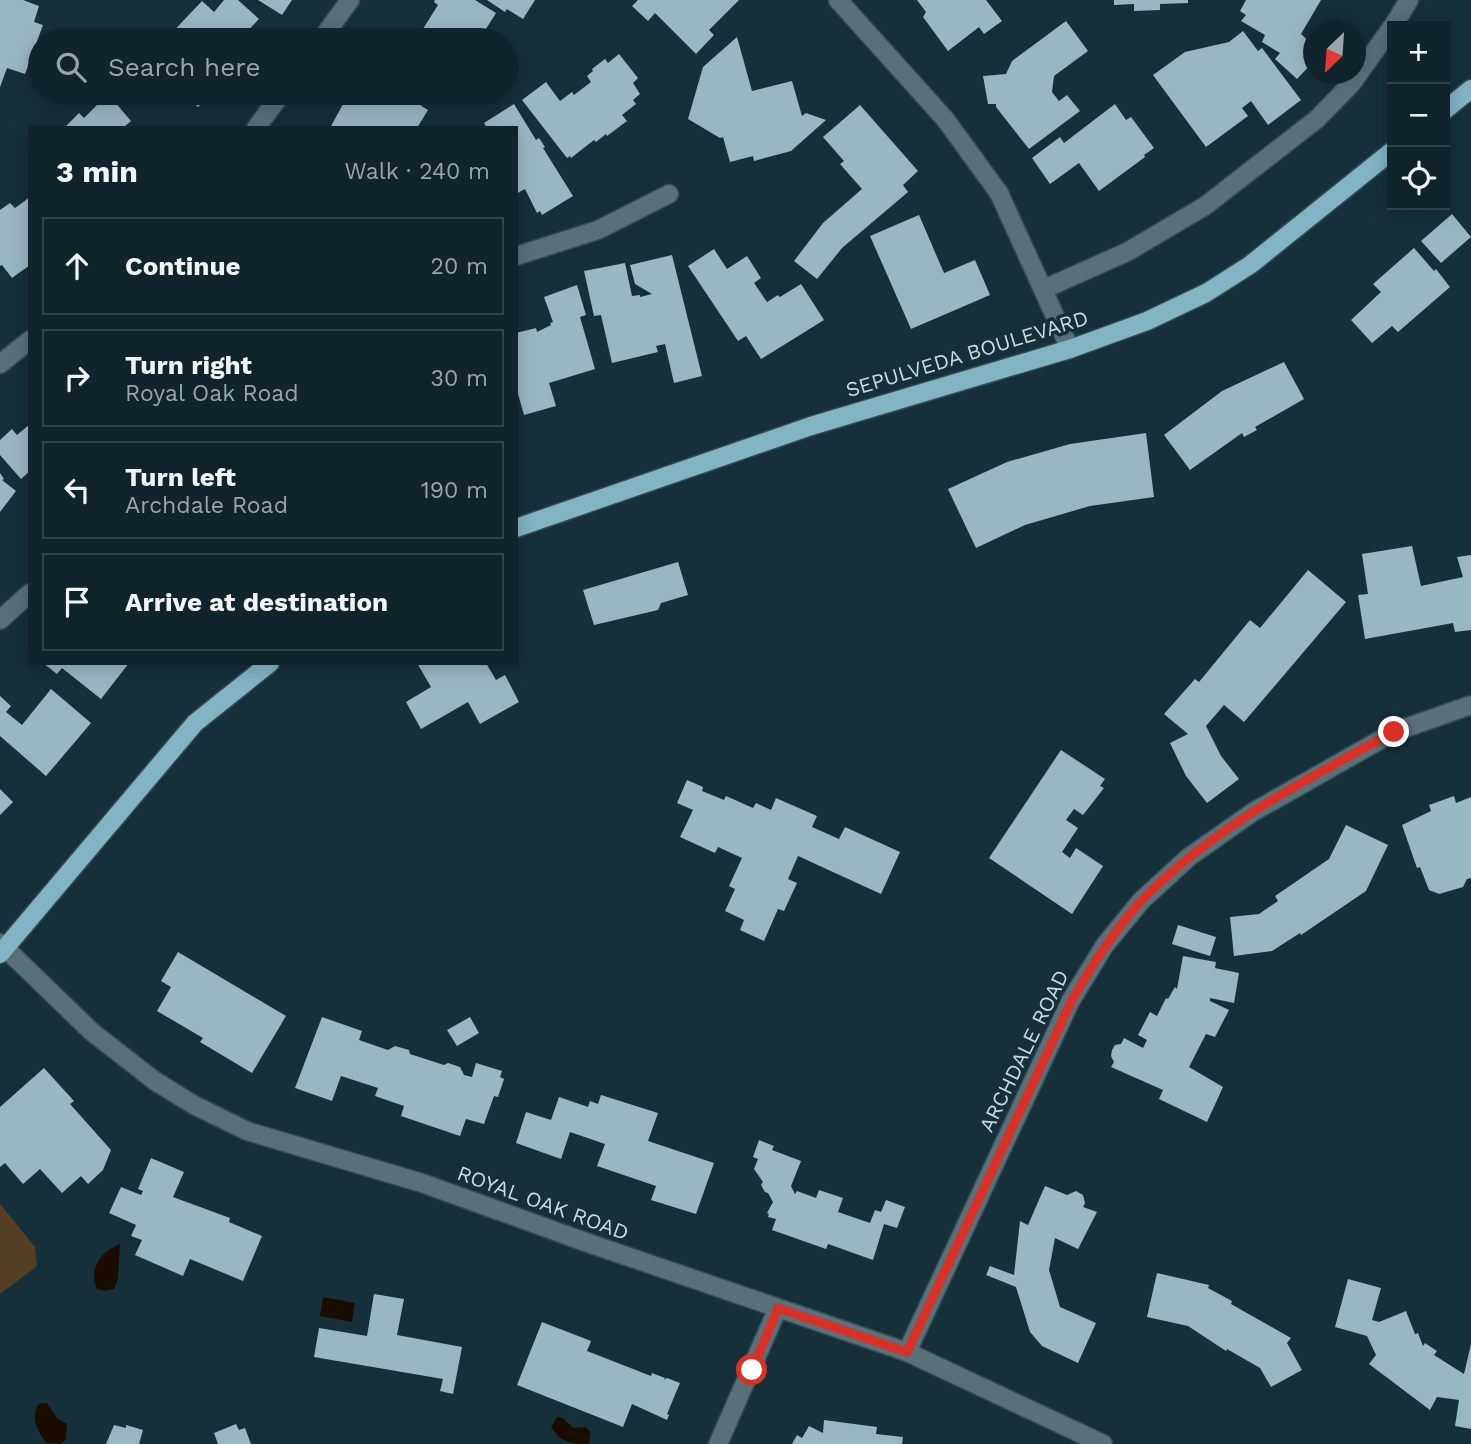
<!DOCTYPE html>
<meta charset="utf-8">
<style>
body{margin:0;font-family:"Work Sans",sans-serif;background:#1e3037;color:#f1f3f6}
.controls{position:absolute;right:21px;top:21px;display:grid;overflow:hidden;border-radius:0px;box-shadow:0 4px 18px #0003}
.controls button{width:63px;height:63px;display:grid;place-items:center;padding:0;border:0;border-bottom:2px solid #304147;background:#10242b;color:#f1f3f6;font:35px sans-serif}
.compass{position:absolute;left:1303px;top:21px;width:63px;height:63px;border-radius:50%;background:#10242b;box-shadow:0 4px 18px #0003;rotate:205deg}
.stop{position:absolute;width:21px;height:21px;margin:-16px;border:5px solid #d93025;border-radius:50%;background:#fff}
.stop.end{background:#d93025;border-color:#fff;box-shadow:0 2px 7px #0008}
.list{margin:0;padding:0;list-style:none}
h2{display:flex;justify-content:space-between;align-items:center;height:91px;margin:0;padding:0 28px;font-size:30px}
h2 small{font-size:23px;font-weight:400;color:#9ca4a9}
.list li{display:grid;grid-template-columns:46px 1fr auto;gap:21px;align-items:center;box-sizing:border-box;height:98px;margin:0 14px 14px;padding:0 14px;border:2px solid #304147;border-radius:0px}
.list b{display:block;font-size:26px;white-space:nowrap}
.list p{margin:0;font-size:23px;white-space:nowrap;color:#9ca4a9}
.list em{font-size:23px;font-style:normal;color:#9ca4a9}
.icon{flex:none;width:38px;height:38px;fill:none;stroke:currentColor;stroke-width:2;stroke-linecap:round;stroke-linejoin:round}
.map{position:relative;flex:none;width:1471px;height:1444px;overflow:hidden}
.search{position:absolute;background:#10242b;box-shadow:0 4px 18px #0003;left:28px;top:28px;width:490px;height:77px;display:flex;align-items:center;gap:18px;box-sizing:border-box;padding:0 24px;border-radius:38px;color:#9ca4a9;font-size:26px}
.panel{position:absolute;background:#10242b;box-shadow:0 4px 18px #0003;left:28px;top:126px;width:490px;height:539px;border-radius:0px}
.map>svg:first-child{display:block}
.green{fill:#543f25}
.water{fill:#1b0c00}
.building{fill:#99b7c3}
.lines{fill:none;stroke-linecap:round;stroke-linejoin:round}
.minor-casing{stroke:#324b54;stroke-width:21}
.major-casing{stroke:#324b54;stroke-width:21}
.minor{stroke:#597079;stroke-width:18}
.major{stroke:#83b4c6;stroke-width:18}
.route{stroke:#d93025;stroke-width:9}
.labels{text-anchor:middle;stroke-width:7;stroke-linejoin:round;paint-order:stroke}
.street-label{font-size:21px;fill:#cadae0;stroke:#153039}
</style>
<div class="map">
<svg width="1471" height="1444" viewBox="0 0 1471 1444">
<rect width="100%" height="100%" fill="#153039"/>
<!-- green -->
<path class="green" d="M0,1204L35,1247L37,1266L0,1294Z"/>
<!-- water -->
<path class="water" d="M120,1244L118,1278L114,1289L105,1291L97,1289C88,1269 101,1251 120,1244Z
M323,1297L355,1303L352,1322L320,1316Z
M40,1403H47L57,1418L67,1424L66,1439L61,1444L46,1443C37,1429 29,1417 40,1403Z
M557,1417L563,1418L573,1428L585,1427L590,1431L589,1444C571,1444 561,1443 551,1427Z"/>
<!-- building -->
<path class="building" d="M0,0H23L39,6L34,22L43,25L25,74L7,68L0,87Z
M224,0H238L259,19L239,40H165L202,1L214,12Z
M258,0H292L282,15Z
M435,0H475L496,13L479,40H416L438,5L434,2Z
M487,0H535L523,19L507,9L505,12Z
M638,0H739L709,30L714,35L696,54L655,13L648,21L632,6Z
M917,0H986L1002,21L984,34L979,27L948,51L923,17L926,12Z
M1114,0H1188V3L1160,4V10L1134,11V4L1114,5Z
M1246,0H1321L1301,34L1314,46V61L1297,79L1275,59L1280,53L1262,42L1265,35L1241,21L1246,15L1240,11Z
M1066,21L1088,51L1054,76L1052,92L1059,101L1067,95L1080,111L1029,149L996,107V104H988L983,76L1006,74L1012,61Z
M151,28L164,40H140Z
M1243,31L1258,51L1262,48L1301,100L1268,125L1251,101L1242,108L1248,116L1206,147L1153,75L1185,52L1229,42Z
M737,37L752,91L792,81L802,116L806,113L826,120L791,151L754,161L753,156L730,162L723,137L720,138L688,119L703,67Z
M619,54L638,78L633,83L640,94L633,100L636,104L622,115L627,121L607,136L606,134L596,142L594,140L571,158L570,156L567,158L522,100L546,82L560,101L572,92L574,95L591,82L587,76L593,71L592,69L605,59L608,63Z
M183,93H211L198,107Z
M349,93H401L428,110L417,128H330Z
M422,93H446L439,104Z
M108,94L131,121L123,128H64L79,113L84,118Z
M514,104L536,140L539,138L545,147L543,148L573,196L542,215L540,211L537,213L525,189L516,194V128H487L484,123Z
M1115,104L1126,120L1131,117L1154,148L1144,155L1145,157L1099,191L1079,163L1050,184L1032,158L1060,137L1064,143Z
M860,105L918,171L903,185L908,192L842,248L817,279L794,261L823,223L862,189L840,164L844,161L823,137Z
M30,197V265L12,278L2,265L0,266V210L10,203L15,208Z
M1452,214L1471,237L1441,263L1421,241Z
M919,215L944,273L975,260L990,295L911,329L870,236Z
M1414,248L1434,271L1436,269L1450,287L1398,332L1392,326L1372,343L1351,320L1381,292L1373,284Z
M714,249L727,269L747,256L761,278L754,283L767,302L778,295L780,297L801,284L824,320L761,359L746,336L738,341L688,266Z
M672,255L702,376L674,383L665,344L656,346L658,352L612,363L601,315L594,316L584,271L625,263L632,296L640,295V297L652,294L635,284L630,265Z
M577,285L586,315L580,317L595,369L549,383L556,406L524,415L516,387V333L536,328L537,332L551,325L550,323L553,322L544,297Z
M1284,362L1304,399L1255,427L1257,430L1244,437L1242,433L1190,470L1164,435L1222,391Z
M30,424V471L21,479L0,455V440L12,429L17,435Z
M1146,433L1154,497L1090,506L1025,525L976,548L948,489L1007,462L1070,444Z
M0,473L4,479L2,480L16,491L0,512Z
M1412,546L1421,586L1463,577L1457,557L1471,555V630L1455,632L1453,623L1365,639L1358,595L1368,594L1362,554Z
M678,562L688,595L661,603L658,610L594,625L583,590Z
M1308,570L1346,602L1244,722L1224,705L1206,726L1221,756L1239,779L1207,803L1186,776L1170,743L1188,734L1164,714L1195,679L1199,682L1250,620L1260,628Z
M43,663H129L101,699L62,668L57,674Z
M417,663H486L496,680L505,675L519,702L480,724L468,702L421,729L406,702L431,687Z
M51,689L91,723L46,776L0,736V696L11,706L6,712L22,725Z
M1061,750L1105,779L1100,786L1104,788L1083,815L1074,809L1066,820L1078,828L1062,852L1070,858L1076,848L1103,866L1072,914L989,858Z
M687,780L703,787L702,791L724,800L726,796L753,808L756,803L771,810L776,798L817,816L812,827L839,839L845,827L900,852L881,894L798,856L788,879L797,883L784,911L778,909L764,941L740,930L744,920L725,911L735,889L729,886L742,858L718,847L715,853L680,837L693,810L677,803Z
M0,789L13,802L0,815Z
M1454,796L1456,803L1471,797V878L1467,879L1463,887L1439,894L1429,890L1420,867L1417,868L1402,825L1431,811L1429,805Z
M1346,825L1388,845L1366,891L1301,935L1300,933L1272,951L1234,956L1230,917L1259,914L1278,901L1275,896L1329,859Z
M1178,925L1216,937L1210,956L1172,944Z
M178,952L286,1016L252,1073L200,1042L203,1038L157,1011L171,987L161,981Z
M1183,956L1216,962L1215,968L1239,973L1234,1003L1210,998V1001L1229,1010L1215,1037L1206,1034L1189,1067L1223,1087L1207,1122L1159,1099L1163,1090L1111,1067L1114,1062L1111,1056L1112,1050L1115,1045L1121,1044L1124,1038L1143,1048L1147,1040L1138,1035L1150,1012L1157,1016L1166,998L1168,999L1175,987L1177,989Z
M322,1017L362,1031L359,1040L388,1050L395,1046L409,1050L410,1054L444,1065L448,1063L460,1067L464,1075L472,1077L476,1063L502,1071L500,1077L504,1079L498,1097L494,1096L484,1124L466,1119L460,1136L401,1116L404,1106L375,1096L378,1088L341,1076L332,1101L295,1088Z
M470,1017L479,1033L457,1046L447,1030Z
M44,1068L74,1101L70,1104L111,1150L103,1170L88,1184L81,1176L62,1193L40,1169L23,1184L5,1163L0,1167V1107Z
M601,1095L658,1113L648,1141L714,1163L696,1214L651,1200L656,1186L597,1166L605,1144L570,1132L561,1159L516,1143L526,1112L551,1120L559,1097L588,1107L590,1101L598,1104Z
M759,1140L774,1146L772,1150L801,1161L791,1186L795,1194L797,1191L816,1198L819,1190L843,1198L838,1212L870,1223L875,1210L881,1212L886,1200L905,1207L897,1228L884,1224L873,1260L828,1244L826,1249L772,1230L776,1219L768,1217L769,1214L767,1213L773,1202L768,1193L765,1192L761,1185L763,1182L754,1169L758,1159L753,1157Z
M151,1158L184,1172L173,1197L230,1218L229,1222L262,1236L243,1281L190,1259L183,1276L135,1255L142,1240L131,1236L136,1225L109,1213L121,1187L141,1195L143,1191L138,1189Z
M1045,1186L1067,1195L1076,1191L1083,1195L1085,1203L1083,1207L1097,1212L1078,1249L1055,1238L1049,1270L1060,1307L1096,1323L1078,1363L1042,1346L1030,1332L1016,1287L986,1275L990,1266L1014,1275L1020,1221L1028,1225Z
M1157,1273L1209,1285L1208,1288L1232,1301L1231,1304L1291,1338L1287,1343L1302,1370L1271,1387L1260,1368L1227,1349L1226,1351L1188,1326L1147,1317Z
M1348,1279L1381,1288L1372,1320L1379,1322L1406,1311L1415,1334L1418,1333L1423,1346L1425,1343L1437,1351L1434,1355L1464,1374L1471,1344V1429L1455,1426L1459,1400L1437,1397L1430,1410L1369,1364L1376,1355L1367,1336L1335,1327Z
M374,1294L404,1299L397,1335L462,1347L453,1394L440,1391L443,1379L314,1357L319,1328L367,1336Z
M542,1322L591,1341L587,1351L651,1376L652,1373L665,1378L664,1380L667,1378L680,1383L667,1414L669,1415L667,1420L632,1404L623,1427L517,1385Z
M824,1420L877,1427L876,1434L903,1437L902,1444H792L797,1435L802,1438L809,1426L823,1433Z
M236,1424L239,1430L245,1428L251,1444H218L214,1433Z
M114,1425L126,1428V1425L143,1430L139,1444H106Z"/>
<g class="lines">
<defs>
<path id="minor" d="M838,0L945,119L999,193L1070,349
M1393,26L1409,0
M321,40L350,0
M256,128L282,93
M516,256L598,230L669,194
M1044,289L1127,252L1205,206L1317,119L1352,83L1392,27
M0,364L30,340
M0,620L30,593
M0,943L92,1032L155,1081L194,1105L247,1131L422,1183L591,1244L907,1352L1103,1444
M907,1352L1071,1000L1105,945L1141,901L1189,857L1253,812L1394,732L1471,705
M718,1444L778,1308"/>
<path id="major" d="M1445,110L1471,89
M516,528L811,426L1070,349L1147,321L1206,293L1250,265L1392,151
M0,954L195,723L270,663"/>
</defs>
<!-- minor casing -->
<use href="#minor" class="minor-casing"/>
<!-- major casing -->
<use href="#major" class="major-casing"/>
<!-- minor -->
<use href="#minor" class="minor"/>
<!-- major -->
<use href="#major" class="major"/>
</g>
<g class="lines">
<!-- route -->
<path class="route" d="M752,1370L778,1308L907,1352L1072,1000C1092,965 1114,930 1142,900C1212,828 1306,779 1394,732"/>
</g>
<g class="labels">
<!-- street labels -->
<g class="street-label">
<text transform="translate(967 354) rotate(-17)" y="7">SEPULVEDA BOULEVARD</text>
<text transform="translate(1024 1051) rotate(-64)" y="7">ARCHDALE ROAD</text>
<text transform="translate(543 1203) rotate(20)" y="7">ROYAL OAK ROAD</text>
</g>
</g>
</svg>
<div class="controls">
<button>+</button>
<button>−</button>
<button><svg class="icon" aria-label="locate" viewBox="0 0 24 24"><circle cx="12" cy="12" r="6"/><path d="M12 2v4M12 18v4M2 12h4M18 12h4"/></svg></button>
</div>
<svg class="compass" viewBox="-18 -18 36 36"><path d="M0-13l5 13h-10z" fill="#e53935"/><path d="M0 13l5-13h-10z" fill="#9ca4a9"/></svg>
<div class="stop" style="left:752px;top:1370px"></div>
<div class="stop end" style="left:1394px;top:732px"></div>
<div class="search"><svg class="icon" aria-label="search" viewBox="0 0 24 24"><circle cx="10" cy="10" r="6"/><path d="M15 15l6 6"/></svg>Search here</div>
<section class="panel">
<h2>3 min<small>Walk · 240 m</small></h2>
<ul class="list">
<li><svg class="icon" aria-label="ahead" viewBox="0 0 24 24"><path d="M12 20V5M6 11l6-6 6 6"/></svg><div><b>Continue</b></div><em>20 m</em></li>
<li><svg class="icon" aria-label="right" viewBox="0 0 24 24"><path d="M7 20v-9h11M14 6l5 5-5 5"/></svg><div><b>Turn right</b><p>Royal Oak Road</p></div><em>30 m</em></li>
<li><svg class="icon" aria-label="left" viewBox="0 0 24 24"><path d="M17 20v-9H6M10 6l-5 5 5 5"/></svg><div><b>Turn left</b><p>Archdale Road</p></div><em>190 m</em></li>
<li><svg class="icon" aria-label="arrive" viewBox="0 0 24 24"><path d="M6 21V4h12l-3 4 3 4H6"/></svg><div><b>Arrive at destination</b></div></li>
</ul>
</section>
</div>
